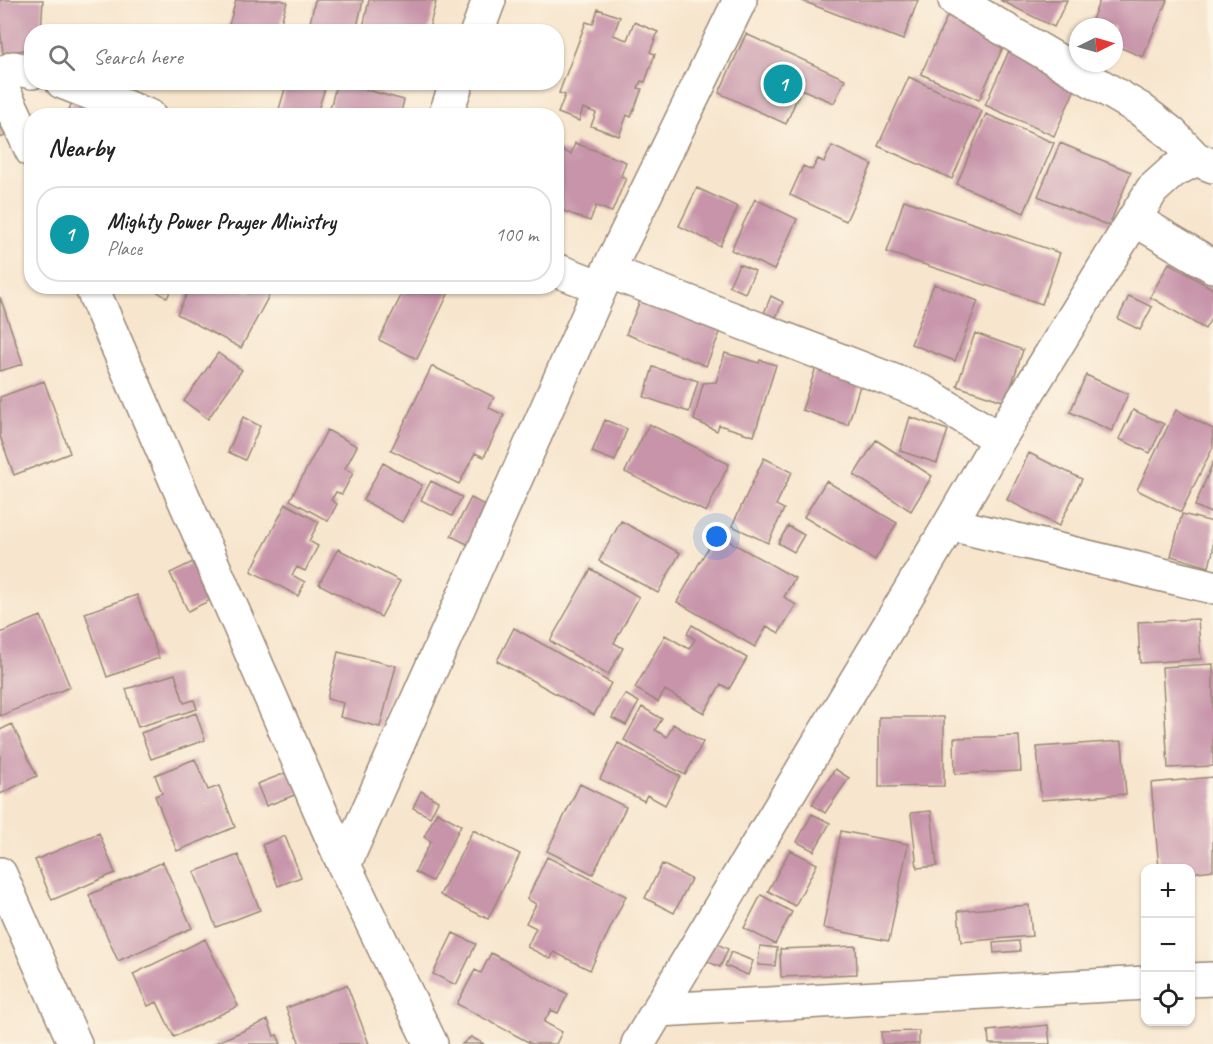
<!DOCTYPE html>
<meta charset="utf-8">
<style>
body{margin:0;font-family:Caveat,sans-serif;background:#f2f2f2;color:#222}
.controls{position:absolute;right:18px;bottom:18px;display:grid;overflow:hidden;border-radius:12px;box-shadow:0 2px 4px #0004}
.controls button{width:54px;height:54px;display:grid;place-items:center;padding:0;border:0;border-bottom:2px solid #e0e0e0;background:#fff;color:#222;font:30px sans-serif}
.compass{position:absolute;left:1069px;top:18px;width:54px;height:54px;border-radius:50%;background:#fff;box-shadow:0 2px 4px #0004;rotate:85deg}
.you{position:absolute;left:717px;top:537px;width:21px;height:21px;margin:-15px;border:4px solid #fff;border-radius:50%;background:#1a73e8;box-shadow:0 0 0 9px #1a73e833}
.badge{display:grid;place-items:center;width:39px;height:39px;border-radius:50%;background:#0f766e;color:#fff;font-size:20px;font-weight:700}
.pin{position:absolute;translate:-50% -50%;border:3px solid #fff;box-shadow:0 2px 6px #0006}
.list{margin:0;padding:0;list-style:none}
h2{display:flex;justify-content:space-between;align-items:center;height:78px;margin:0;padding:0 24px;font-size:26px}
h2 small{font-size:20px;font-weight:400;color:#767676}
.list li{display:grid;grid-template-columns:39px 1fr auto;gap:18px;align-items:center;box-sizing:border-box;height:96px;margin:0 12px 12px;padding:0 12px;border:2px solid #e0e0e0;border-radius:24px}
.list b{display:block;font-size:22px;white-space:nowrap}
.list p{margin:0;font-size:20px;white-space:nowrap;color:#767676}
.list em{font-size:20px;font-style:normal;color:#767676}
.icon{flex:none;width:33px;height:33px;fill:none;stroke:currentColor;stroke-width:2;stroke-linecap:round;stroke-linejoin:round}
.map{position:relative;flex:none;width:1213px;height:1044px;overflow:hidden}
.search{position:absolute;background:#fff;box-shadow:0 2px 4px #0004;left:24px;top:24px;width:540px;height:66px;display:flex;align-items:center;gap:15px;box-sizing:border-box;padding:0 21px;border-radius:24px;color:#767676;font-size:22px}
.panel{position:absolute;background:#fff;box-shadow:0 2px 4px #0004;left:24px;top:108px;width:540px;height:186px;border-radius:24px}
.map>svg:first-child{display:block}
.building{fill:#c794aa}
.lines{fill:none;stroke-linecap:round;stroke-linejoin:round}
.minor-casing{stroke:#998876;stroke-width:36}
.minor{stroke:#fff;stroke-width:33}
</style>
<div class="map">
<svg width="1213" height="1044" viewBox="0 0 1213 1044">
<rect width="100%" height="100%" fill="#fcf5e5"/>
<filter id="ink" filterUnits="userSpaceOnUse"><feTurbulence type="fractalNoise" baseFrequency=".0167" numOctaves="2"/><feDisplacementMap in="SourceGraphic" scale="12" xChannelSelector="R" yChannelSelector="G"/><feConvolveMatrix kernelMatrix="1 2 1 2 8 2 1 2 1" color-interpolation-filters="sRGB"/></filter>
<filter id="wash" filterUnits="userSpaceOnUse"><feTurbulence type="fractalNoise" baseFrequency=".008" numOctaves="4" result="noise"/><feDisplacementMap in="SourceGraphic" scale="24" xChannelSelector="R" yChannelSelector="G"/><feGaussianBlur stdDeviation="1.35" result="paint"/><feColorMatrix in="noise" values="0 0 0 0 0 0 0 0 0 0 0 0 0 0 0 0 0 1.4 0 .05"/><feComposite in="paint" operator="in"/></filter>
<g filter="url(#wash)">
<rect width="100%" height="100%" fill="#f7e5cd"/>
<g id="blocks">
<!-- building -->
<path class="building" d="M0,0H43L41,32H32V49L3,53L0,29Z
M236,0H281L287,2L278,32H227Z
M315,0H363L356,32H308Z
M369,0H428L436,2L428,32H362Z
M800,0H918L903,40Z
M1000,0H1067L1054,27Z
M1100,0H1167L1143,57L1114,45V27H1089Z
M598,9L620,17L613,35L627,40L634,22L658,32L650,52L655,54L645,82L641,81L638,88L642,89L631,117L627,115L619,136L591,126L596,113L583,108L579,121L558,113L565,95L559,93L586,22L593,24Z
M950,10L1008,36L979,100L921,74Z
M746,34L845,79L834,103L801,89L786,124L719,93Z
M1009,51L1078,82L1054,136L985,105Z
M909,77L982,111L952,179L878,146Z
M287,82H327L316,116H277Z
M337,82L404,100L400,116H328Z
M75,95L108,116L67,114Z
M475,110L488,115V116H473Z
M986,114L1054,143L1024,213L957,184Z
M0,122L5,136L0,138Z
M575,143L626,162L621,176L626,178L612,212L596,206L590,221L556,208V155L559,149L571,154Z
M1060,143L1131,172L1109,226L1038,196Z
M832,146L872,164L846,221L790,195L803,166L812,170L818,159L824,162Z
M697,188L738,207L720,246L679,226Z
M755,199L797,219L774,270L731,250Z
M904,200L1060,253L1042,304L887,252Z
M1169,263L1213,289V315L1205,329L1150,297Z
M739,264L755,271L745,293L729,286Z
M934,284L978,301L955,361L911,344Z
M149,286H173L167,298Z
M191,286H241V288L250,293L253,286H265L272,290L241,348L177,314Z
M406,286H452L417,359L379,340Z
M642,296L722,328L706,366L626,334Z
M771,296L783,302L775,319L764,313Z
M1129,296L1152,307L1140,330L1118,319Z
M0,297L23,364L0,371Z
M975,333L1023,350L1006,402L957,386Z
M218,353L242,370L208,419L184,401Z
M725,353L759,363L760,360L776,365L754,436L719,425L717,431L694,420L703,383L716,382Z
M432,366L494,397L489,408L504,415L484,457L475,453L459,484L391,450Z
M653,367L698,381L689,412L644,397Z
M816,367L861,382L848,425L802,410Z
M1086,375L1128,394L1112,431L1070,412Z
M44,381L70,453L14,475L0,436V397Z
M1133,410L1164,424L1150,453L1119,439Z
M1176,410L1213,429V447L1181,512L1137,490Z
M243,417L260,426L245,460L228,452Z
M910,417L948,430L937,463L900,451Z
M605,420L627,429L615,461L592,452Z
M649,424L729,464L706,512L625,472Z
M327,430L357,446L345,469L353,473L342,494L336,492L331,500L337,504L328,521L290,500Z
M876,440L932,476L911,511L854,475Z
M1029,453L1082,479L1059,526L1007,500Z
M764,458L792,472L776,505L784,509L768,543L732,526Z
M1213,462V514L1195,506Z
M383,463L422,485L402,522L363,500Z
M431,481L462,497L452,516L421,500Z
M826,481L897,523L875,560L804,517Z
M471,498L492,509L473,547L451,536Z
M286,504L319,522L309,541L318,546L305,571L297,567L292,575L305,582L298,596L251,571Z
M1182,514L1213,522V551L1209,567L1171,556Z
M621,521L680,553L658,593L599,561Z
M788,526L804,535L794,552L778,543Z
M716,534L795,578L784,597L796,605L779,633L767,626L755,647L677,602Z
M338,549L400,581L381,617L319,584Z
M197,560L215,598L188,611L170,573Z
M591,569L639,597L614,643L623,648L608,675L550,641Z
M137,595L159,658L107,677L85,613Z
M41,616L70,687L0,716V633Z
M1198,619L1201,659L1140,663L1138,622Z
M692,625L747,658L729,689L721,684L704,713L665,690L658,702L635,688L665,635L689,649L695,639L687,634Z
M514,628L611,683L594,715L497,661Z
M338,652L396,666L380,727L340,717L343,703L327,699Z
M1213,664V766L1168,768L1162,667Z
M175,674L184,703L194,700L197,709L138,727L126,689Z
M625,694L639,702L626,725L612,718Z
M642,707L662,719L655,730L667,737L673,724L703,742L685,775L624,740Z
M196,713L205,740L151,759L141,733Z
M879,717H944V786L879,787Z
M12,724L37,776L0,794V730Z
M1019,736L1021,771L955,774L954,738Z
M1122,741L1126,794L1041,800L1037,747Z
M618,743L680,776L665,805L647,795L644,801L600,779Z
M195,759L208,790L219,786L235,827L177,851L155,796L162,793L155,775Z
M835,769L849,778L825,813L812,804Z
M291,771L300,793L266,806L257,784Z
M1213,777V870L1190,873V868H1159L1151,783Z
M580,784L626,807L593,874L547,851Z
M421,791L438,801L430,817L413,808Z
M931,811L937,866L917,868L911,813Z
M437,812L461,825L432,881L415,872L431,841L424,837Z
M812,814L830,823L814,851L797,842Z
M473,830L520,854L488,919L440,895Z
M841,831L908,844L889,941L823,928Z
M99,833L115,873L52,900L35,860Z
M285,836L301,877L278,886L262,845Z
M790,850L817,864L795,906L768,891Z
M238,855L260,910L216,927L194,872Z
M547,857L626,896L590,970L554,952L551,959L527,947L536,928L526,923L536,904L527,899Z
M163,862L192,928L118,961L89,895Z
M662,864L691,879L674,913L645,898Z
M761,895L792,912L775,944L744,928Z
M1029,905L1032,936L961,942L958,911Z
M453,933L476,944L456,985L433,974Z
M205,939L238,1006L174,1037L157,1002L148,1006L133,974Z
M1019,941L1020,951L994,953L993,943Z
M713,942L728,949L720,967L704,960Z
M760,946L777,948L775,966L758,965Z
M856,946L857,974L781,977L780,949Z
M731,952L753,961L748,975L725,966Z
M491,953L568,994L558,1013L551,1010L544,1022L562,1032L556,1044H532L457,1004L475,970L481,973Z
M347,985L369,1044H300L286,1008Z
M268,1020L274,1036L277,1035L281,1044H213Z
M1048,1025L1050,1044H989L988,1031Z
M919,1031V1044H882L881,1032Z
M471,1037L484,1044H462Z"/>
</g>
</g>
<g filter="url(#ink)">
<use href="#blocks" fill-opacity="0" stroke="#998876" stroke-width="1.5"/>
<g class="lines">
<defs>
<path id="minor" d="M955,0L1140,109L1171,133L1196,159
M477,32L489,0
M0,75L13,68L32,72
M62,82L149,116
M0,83L32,151
M445,116L457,82
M1134,219L1213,266
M556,270L601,287
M608,271L925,393L999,439
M91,286L344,865L431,1044
M950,524L1213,587
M344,865L608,271L740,0
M0,874L75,1044
M1190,980L1213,979
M659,1010L1146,983
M638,1044L950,524L999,439L1152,190L1173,171L1196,159L1213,166"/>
</defs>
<!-- minor casing -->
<use href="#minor" class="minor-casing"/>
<!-- minor -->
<use href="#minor" class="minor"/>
</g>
</g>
</svg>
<div class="controls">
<button>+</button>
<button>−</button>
<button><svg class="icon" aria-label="locate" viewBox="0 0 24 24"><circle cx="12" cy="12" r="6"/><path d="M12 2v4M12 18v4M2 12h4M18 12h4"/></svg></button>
</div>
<svg class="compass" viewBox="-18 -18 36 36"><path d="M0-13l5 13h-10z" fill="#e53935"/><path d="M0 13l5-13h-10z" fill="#767676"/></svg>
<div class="you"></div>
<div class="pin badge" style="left:783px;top:84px;background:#0f9aa8">1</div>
<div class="search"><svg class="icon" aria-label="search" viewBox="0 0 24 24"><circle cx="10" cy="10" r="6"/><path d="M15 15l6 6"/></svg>Search here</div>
<section class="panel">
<h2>Nearby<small></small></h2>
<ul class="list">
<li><span class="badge" style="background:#0f9aa8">1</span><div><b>Mighty Power Prayer Ministry</b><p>Place</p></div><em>100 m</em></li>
</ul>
</section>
</div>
